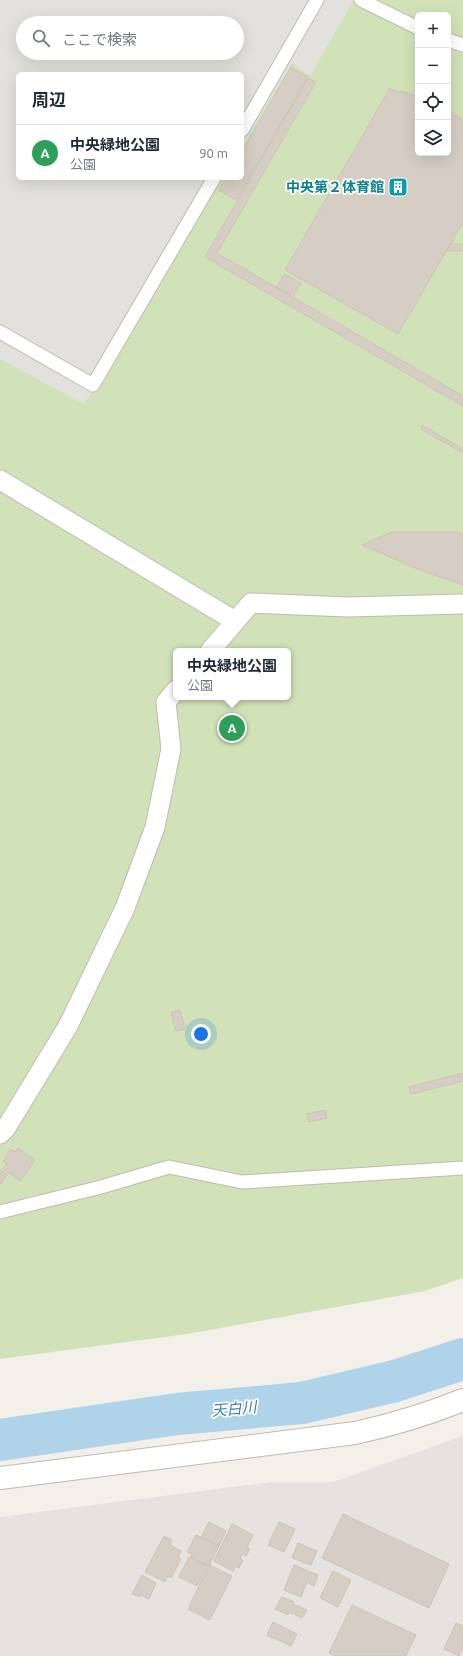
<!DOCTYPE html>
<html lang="ja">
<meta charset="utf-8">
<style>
body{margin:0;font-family:Ubuntu,"Noto Sans JP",sans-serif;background:#f2f2f3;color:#1f2937}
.controls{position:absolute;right:12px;top:12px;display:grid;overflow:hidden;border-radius:6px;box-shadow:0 4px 16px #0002}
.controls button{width:36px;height:36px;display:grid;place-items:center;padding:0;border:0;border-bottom:1px solid #e0e1e3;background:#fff;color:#1f2937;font:20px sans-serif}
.you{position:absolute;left:201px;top:1034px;width:14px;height:14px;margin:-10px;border:3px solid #fff;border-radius:50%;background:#1a73e8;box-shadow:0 0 0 6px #1a73e833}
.badge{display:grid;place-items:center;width:26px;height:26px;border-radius:50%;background:#e04635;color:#fff;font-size:13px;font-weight:700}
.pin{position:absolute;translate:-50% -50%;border:2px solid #fff;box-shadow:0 1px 4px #0006}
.popup{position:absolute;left:173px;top:648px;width:118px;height:52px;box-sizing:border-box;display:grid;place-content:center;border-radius:6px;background:#fff;filter:drop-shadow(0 1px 3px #0005);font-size:13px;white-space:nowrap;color:#747a83}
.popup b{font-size:15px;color:#1f2937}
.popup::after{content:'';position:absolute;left:50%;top:100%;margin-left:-8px;border:8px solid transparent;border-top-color:#fff}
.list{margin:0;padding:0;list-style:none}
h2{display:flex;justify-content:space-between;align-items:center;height:52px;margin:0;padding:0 16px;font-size:17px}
h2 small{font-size:13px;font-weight:400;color:#747a83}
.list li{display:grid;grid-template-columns:26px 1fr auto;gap:12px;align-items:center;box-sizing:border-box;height:56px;padding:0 16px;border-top:1px solid #e0e1e3}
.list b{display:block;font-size:15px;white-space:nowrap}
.list p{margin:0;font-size:13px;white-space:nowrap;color:#747a83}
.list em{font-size:13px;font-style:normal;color:#747a83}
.icon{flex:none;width:22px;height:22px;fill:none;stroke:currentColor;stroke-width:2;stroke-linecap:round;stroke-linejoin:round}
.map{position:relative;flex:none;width:463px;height:1656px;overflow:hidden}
.search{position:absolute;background:#fff;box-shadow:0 4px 16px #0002;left:16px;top:16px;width:228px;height:44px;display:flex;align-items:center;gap:10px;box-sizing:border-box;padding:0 14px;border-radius:22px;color:#747a83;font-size:15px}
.panel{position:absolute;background:#fff;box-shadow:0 4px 16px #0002;left:16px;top:72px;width:228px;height:108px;border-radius:6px}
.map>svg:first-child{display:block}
.industrial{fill:#e6e2df}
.green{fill:#d1e2b8;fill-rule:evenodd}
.parking{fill:#e2e1de;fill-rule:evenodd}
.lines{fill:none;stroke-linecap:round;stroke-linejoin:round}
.river{stroke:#afd3e8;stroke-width:42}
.building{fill:#d6cec4;stroke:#cdc3b5}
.service-casing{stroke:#c1bab1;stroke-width:15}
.pedestrian-casing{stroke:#c1bab1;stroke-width:21}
.minor-casing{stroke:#c1bab1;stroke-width:24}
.service{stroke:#fff;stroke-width:13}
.pedestrian{stroke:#fff;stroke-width:19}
.minor{stroke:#fff;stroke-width:22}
.labels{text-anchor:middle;stroke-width:3.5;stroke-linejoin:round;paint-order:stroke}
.culture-label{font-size:14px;font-weight:bold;fill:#0d838f;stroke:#fff;text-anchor:end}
.water-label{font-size:15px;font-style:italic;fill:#3d7a9f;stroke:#fff}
</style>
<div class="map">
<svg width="463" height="1656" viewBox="0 0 463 1656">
<rect width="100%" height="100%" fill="#f3f0ea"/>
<!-- industrial -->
<path class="industrial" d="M463,1436V1656H0V1517L272,1482H333Z"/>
<!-- green -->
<path class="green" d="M0,0H463V1278L425,1291L187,1334L0,1359ZM418,15H448V153H418ZM23,23H237V53H23ZM18,74H242V178H18ZM176,651H288V697H176Z"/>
<!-- parking -->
<path class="parking" d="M0,0H354L310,76L292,63L242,146V74H18V178H222L84,404L0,359ZM23,23H237V53H23Z"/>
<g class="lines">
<!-- river -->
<path class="river" d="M0,1440L177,1414L302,1403L395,1381L463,1359"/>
</g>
<!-- building -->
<path class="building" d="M291,67L308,77L236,200L219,190L226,178H242V151Z
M308,78L316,82L217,253L463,396V406L205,257Z
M390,88L400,93L401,91L418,97V153H448V110L463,120V222L398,334L285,270Z
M451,244H463V251H447Z
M284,274L301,283L293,297L277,287Z
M422,425L463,449V453L421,429Z
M392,532H457L463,534V585L420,570L362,545Z
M180,1010L185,1029L176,1031L171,1013Z
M463,1073V1081L411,1094L409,1087Z
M325,1110L327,1118L309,1122L307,1114Z
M18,1148L35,1160L20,1181L3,1169L7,1164L3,1161L11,1149L15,1152Z
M0,1170L7,1175L1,1184L0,1183Z
M343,1514L449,1564L429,1608L322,1558Z
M209,1522L226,1531L219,1546L201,1537Z
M279,1522L295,1529L284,1552L268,1545Z
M232,1524L253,1535L247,1547L250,1549L246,1556L242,1554L240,1558L243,1560L239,1568L236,1566L233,1571L214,1561Z
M196,1535L219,1546L209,1566L190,1557L192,1554L187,1552Z
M164,1536L172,1540L170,1545L181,1551L178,1557L181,1559L171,1578L168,1576L165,1582L145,1572Z
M298,1543L317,1551L311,1565L292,1558Z
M189,1557L207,1566L197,1586L179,1577Z
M209,1565L232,1576L210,1620L188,1609Z
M294,1565L318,1575L314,1586L307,1582L301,1597L284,1590Z
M333,1571L351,1580L338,1607L320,1598Z
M142,1575L156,1583L149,1599L141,1595L140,1597L132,1594Z
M282,1597L294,1602L293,1604L307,1610L302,1618L289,1612L288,1615L275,1609Z
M352,1605L416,1635L406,1656H335L329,1653Z
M273,1622L297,1634L291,1646L267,1635Z
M456,1623L463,1626V1647L459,1656L444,1649Z"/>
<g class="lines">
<defs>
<path id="service" d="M361,0L418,28
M448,40L463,45
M242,130L317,0
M0,332L93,385L214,178
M0,1212L101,1187L169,1167L242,1182L463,1168"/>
<path id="pedestrian" d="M0,480L235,621
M210,651L251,603L348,607L463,604
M0,1134L6,1128L68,1026L125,908L155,827L171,749L166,702L176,690"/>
<path id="minor" d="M0,1478L355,1433C392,1425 428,1414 463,1400"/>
</defs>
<!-- service casing -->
<use href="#service" class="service-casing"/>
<!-- pedestrian casing -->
<use href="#pedestrian" class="pedestrian-casing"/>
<!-- minor casing -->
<use href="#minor" class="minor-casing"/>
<!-- service -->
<use href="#service" class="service"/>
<!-- pedestrian -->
<use href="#pedestrian" class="pedestrian"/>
<!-- minor -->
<use href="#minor" class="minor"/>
</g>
<!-- icons -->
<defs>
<symbol id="building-square" viewBox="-11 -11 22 22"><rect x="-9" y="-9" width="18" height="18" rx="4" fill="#0f9aa8" stroke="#fff"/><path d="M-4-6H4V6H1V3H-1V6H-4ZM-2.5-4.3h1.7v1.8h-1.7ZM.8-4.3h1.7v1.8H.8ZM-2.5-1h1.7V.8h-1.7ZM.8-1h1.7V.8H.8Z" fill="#fff"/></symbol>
</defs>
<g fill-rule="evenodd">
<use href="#building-square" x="387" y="176" width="22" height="22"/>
</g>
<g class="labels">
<!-- culture labels -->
<g class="culture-label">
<text x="384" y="192">中央第２体育館</text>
</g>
<!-- water labels -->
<g class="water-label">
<text transform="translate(234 1409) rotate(-5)" y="5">天白川</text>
</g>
</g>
</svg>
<div class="controls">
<button>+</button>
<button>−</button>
<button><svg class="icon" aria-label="locate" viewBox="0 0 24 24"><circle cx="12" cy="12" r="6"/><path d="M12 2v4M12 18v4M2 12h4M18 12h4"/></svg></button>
<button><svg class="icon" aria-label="layers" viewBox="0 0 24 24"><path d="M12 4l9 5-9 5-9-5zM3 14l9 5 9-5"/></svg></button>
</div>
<div class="you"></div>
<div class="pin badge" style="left:232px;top:728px;background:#2e9e5b">A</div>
<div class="popup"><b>中央緑地公園</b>公園</div>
<div class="search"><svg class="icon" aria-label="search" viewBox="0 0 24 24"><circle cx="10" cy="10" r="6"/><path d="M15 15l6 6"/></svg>ここで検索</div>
<section class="panel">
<h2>周辺<small></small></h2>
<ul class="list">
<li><span class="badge" style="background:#2e9e5b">A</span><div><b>中央緑地公園</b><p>公園</p></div><em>90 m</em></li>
</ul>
</section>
</div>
